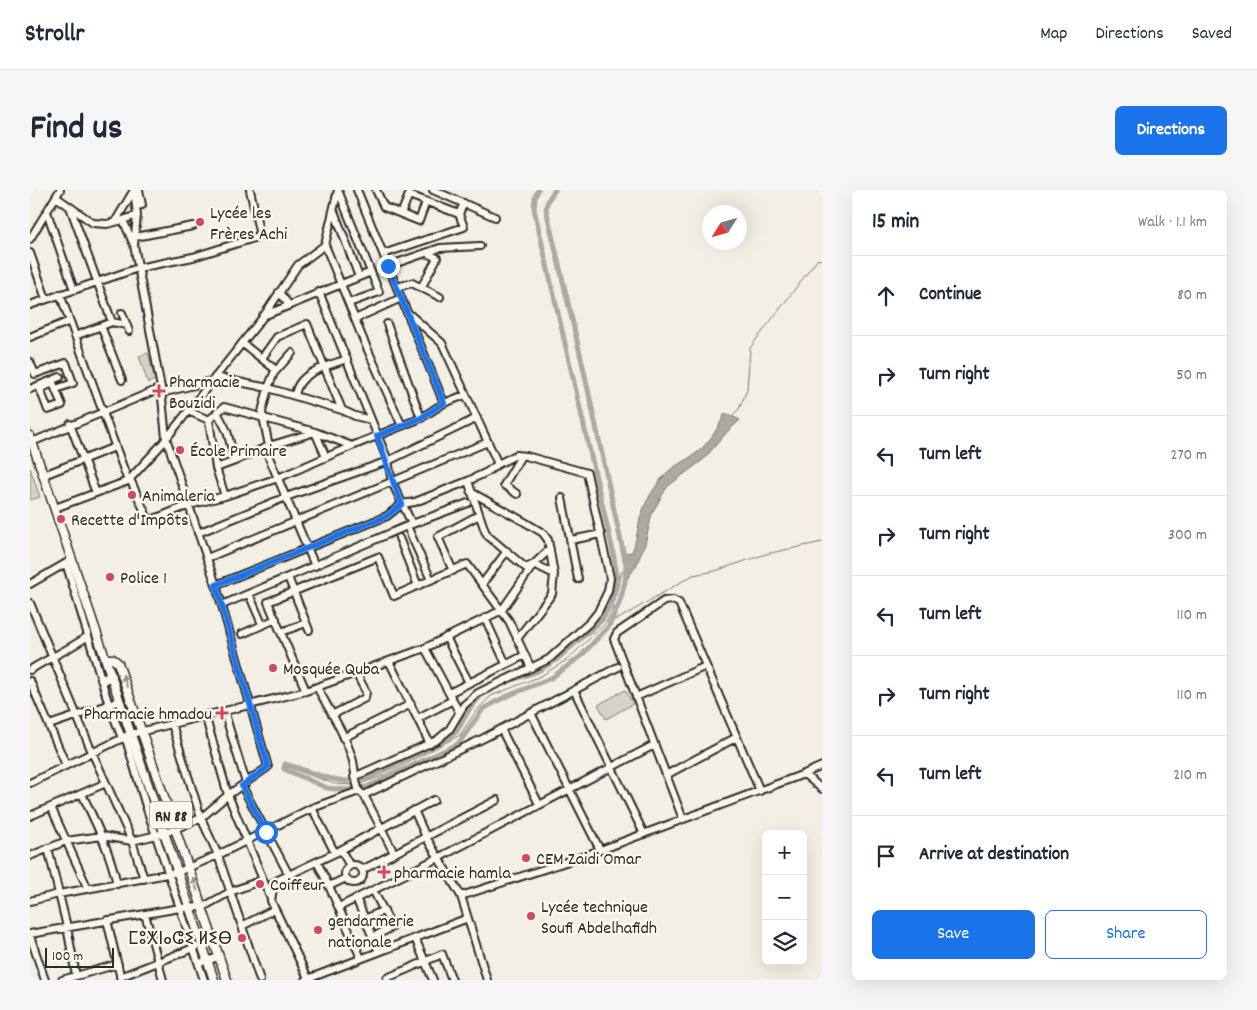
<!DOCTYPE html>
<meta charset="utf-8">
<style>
body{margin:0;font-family:Dekko,"Noto Sans Tifinagh",sans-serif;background:#f6f6f7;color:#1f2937}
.controls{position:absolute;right:15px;bottom:15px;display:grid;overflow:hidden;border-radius:8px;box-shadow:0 5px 20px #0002}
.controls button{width:45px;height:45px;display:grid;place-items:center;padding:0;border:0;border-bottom:1px solid #e0e1e3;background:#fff;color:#1f2937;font:25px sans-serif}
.compass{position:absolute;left:672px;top:15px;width:45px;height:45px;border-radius:50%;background:#fff;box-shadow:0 5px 20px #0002;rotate:233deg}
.scale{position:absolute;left:15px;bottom:12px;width:69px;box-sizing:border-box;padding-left:5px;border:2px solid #2b2b2b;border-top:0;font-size:14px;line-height:18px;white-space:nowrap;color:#2b2b2b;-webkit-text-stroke:4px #fbf7ec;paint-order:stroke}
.stop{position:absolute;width:15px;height:15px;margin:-11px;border:4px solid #1a73e8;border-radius:50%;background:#fff}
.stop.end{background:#1a73e8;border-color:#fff;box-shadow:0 1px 5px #0008}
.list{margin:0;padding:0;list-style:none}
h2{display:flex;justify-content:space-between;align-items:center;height:65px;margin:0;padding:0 20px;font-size:21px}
h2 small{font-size:16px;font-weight:400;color:#747a83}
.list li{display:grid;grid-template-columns:32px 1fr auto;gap:15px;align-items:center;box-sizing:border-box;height:80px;padding:0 20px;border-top:1px solid #e0e1e3}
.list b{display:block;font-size:19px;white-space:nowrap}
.list em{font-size:16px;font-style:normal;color:#747a83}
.actions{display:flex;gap:10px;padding:15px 20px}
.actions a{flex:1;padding:11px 0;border:1px solid #1a73e8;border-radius:8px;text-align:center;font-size:18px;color:#1a73e8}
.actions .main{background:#1a73e8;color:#fff}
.icon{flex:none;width:28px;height:28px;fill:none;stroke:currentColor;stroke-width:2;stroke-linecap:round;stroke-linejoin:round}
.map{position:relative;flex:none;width:792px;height:790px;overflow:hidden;border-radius:8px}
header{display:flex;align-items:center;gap:30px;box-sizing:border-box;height:70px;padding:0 25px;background:#fff;border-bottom:1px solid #e0e1e3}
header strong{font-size:24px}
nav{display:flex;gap:28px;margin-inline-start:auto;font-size:18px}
.intro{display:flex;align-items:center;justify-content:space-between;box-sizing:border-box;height:120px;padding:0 30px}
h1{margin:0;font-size:35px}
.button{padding:12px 22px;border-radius:8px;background:#1a73e8;color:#fff;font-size:18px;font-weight:700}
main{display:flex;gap:30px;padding:0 30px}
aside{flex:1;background:#fff;border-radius:8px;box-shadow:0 5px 20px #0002}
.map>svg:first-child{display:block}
.green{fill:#d5d2c9;stroke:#807e7a}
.water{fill:#aca9a2;stroke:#787772}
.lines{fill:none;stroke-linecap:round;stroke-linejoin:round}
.stream{stroke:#787772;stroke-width:1}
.canal{stroke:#aca9a2;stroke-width:5}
.minor-casing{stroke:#2b2b2b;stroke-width:10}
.major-casing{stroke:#2b2b2b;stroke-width:11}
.minor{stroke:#fbf7ec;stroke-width:6}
.major{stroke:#fbf7ec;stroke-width:8}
.oneway{fill:#93918c}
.route{stroke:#1a73e8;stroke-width:6}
.poi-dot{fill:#d1495b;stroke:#fbf7ec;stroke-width:2}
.labels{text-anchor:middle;stroke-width:5;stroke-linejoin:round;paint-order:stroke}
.shield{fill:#fbf7ec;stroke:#696865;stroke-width:1}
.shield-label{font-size:16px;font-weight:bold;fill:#2b2b2b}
.poi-label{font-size:18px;fill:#2b2b2b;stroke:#fbf7ec;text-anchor:start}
</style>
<header>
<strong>Strollr</strong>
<nav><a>Map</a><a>Directions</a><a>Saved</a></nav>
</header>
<div class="intro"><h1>Find us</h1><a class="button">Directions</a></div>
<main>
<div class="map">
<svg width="792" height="790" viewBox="0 0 792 790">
<rect width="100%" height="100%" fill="#f3efe4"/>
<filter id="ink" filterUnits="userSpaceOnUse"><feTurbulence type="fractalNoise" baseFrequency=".02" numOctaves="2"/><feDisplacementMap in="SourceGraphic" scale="10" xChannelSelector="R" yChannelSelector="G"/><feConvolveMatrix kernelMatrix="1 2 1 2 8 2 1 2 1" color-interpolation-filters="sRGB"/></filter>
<g filter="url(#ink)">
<!-- green -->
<path class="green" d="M118,163L125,190L118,193L109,166Z
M0,278L10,307L0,310Z
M595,500L603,514L576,529L568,515Z"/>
<!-- water -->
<path class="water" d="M695,223L710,230L697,242L674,269L637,297L622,323L615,354L606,376L595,392L596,375L593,363L602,362C606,353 607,343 609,333C612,317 622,301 632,288C642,275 657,271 669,261C680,251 689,237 695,223Z"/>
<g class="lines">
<!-- stream -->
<path class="stream" d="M703,225L709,219L717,200L720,158L787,70L792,69
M577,432L590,428L663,385L685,381L736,364L792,352
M257,577L305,594L324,595
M330,594L355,585L430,545L446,521L461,506L511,486L538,469L576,433L582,420L592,381L596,376"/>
<!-- canal -->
<path class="canal" d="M479,491L506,482L526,470L573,429L583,408L587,385L582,357L504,19L505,7L508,0
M455,501L440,518L427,541L416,550L333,591C305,594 282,582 255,574L254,579L297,598L315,600L337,597L428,554L453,519L473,508L521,488L550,467L579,436L590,411L595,392L596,375L552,172L516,19L518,10L525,0"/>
<defs>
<path id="minor" d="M104,0L107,25L104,55L93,30L107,25
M308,0L295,55L333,149L372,236
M308,0L349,102L319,113
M327,0L414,213
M346,0L354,17L389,31L396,12
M403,0L465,27
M379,5L429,24
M26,7L63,33L77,34L93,30
M107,16L112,15L109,0
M40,17L82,132
M304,21L329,87
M17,22L44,100
M371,24L381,0
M85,32L104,0
M105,47L163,36
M0,49L30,0
M104,55L131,198
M0,63L16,109
M353,64L434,37L429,24L434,13
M358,76L410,58L450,56
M367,97L382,93L410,107
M391,98L407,68L397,63
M249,102L259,115
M289,102L358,271L362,292L382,334
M30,104L98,291
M0,115L108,78L163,67L224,48L228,45L229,41L220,0
M92,123L99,141
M378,123L412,153L468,274
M233,126L341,82
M325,129L371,108
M357,134L391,228
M71,136L92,190
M45,146L82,132L97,135
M0,147L40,131
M212,153L246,180
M232,168L247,147L277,134L312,220
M0,172L5,184L36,173L43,193L26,199
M185,187L238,198L312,220L325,226L341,230
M23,193L32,215L18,220L10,199Z
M0,199L30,187
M131,203L181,191
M265,206C267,182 298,176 317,169
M158,221L179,230
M187,222L197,241L205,271
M40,234L66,303
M239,256L232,222L238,198L244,183L262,163
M235,258L285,376
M186,278L205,271L239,256L285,242L296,267
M14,285L85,257
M100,289L119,331L159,315L195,306L248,288L322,256L391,228L414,213L435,205
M438,291L455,341L458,346L496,378L504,374L524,384
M441,302L493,331L513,343L518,350L524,384L522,404L487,449
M487,304L474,295L491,266
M195,306L186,278L179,230L194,217L285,242L322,256
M532,308L548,389
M25,318L98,291L132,254L233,127L268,75L295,55
M377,336L401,390
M168,343L256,307L358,271L447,228
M369,348L388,396
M541,350L571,344
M177,368L458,252
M36,373L79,515L92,548
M423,381L408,347L449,325
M258,387L279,440
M0,394L38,372
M452,394L477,361
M186,395L357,326L372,314L385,312L438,291L457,282L468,274L486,265L496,266L557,283L580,388L578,401L568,422L560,432L519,469L448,503L434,515L419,540L407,550L324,587
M219,404L232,434
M0,413L62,562L102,651L114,689
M192,415L377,336L438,313
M455,428L476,474
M251,442L276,433
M212,444L246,429
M416,447L439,493
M395,458L429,522
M359,471L400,554
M0,480C19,468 40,459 58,446
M0,491L36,575
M287,497C299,520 316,545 323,571C325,581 325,591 329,601
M544,500L614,644
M276,501L238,412L348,367L364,406L437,374L479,431L501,478
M419,503L495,465
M606,507L676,476
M194,521L216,593
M501,523L570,660
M175,525L198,605L241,709
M302,525L335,508L336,502L326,483
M388,528L423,510
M142,534L171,628L188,665L230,790
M19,535L90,511
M471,539L509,614
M95,546L115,613L174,790
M313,548L381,514
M774,584L792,599
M636,585L707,547
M0,593L101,544L276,501L395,458L472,420L504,374L520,359
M212,596L259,685
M52,604C66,633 80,662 87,694
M334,605L454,548L588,477
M21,617L58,699
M282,618L305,663
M384,620L396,647L431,706L457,790
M0,626L76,593
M653,629L584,449L587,443L634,411L643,410L649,413L730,601
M18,658L37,737L46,786
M311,660L320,676
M0,666L36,651L72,646L102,651L135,643L171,628L198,605L238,577L186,395L136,248L131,198L2,252
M287,672L299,696
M315 684a9 9 0 1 1 18 0a9 9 0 1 1-18 0Z
M332,680L467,610
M316,688L299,696L331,768
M431,706L557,665L774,584L792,576
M326,708L349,762
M0,711L29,704L148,682L188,665L282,618L329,601L334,605L364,663
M309,717L408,668L624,555
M115,724L133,790
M335,729L354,720
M77,730L91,789
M212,736L245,719
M0,744L150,718L173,717L200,702L232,690
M0,746L15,790
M343,747L362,737L343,700
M385,748L403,790
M169,773L189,767
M90,787L166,757
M357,788L412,764L422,790
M32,790L88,774
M275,790L438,728
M279,790L241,711L244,692L305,663L404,610"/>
<path id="major" d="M0,246L184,790
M76,469H83L88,473L197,790
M72,490L82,486"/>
</defs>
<!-- minor casing -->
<use href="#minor" class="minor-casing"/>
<!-- major casing -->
<use href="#major" class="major-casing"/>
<!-- minor -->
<use href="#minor" class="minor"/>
<!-- major -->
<use href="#major" class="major"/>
</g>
<!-- one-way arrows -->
<defs><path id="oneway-solid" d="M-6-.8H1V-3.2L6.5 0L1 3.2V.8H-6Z" transform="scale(1.25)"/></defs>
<g class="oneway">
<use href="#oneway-solid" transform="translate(95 491) rotate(-109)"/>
<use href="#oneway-solid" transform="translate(165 694) rotate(-109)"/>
</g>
</g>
<g class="lines" filter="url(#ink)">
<!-- route -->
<path class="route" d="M236,642L212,596L238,577L186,395L357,326L372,314C362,292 356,269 347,246L391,228L414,213L358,76"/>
</g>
<!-- markers -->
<g class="poi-dot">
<circle cx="170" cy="32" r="5"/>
<path d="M126.5 193.5h5v5h5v5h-5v5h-5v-5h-5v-5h5z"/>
<circle cx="150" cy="260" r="5"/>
<circle cx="102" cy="305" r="5"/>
<circle cx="31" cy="329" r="5"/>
<circle cx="80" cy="387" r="5"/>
<circle cx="243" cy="478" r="5"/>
<path d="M189.5 515.5h5v5h5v5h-5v5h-5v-5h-5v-5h5z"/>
<circle cx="496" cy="668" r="5"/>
<path d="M351.5 674.5h5v5h5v5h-5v5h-5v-5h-5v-5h5z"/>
<circle cx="230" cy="694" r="5"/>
<circle cx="501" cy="726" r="5"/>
<circle cx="288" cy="740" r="5"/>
<circle cx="212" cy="748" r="5"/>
</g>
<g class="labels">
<!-- shield labels -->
<rect class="shield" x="120" y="611.5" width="42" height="27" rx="4"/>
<g class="shield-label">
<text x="141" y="631">RN 88</text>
</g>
<!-- poi labels -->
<g class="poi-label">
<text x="180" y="28">Lycée les<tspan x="180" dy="21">Frères Achi</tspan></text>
<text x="139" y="197">Pharmacie<tspan x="139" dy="21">Bouzidi</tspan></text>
<text x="160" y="266">École Primaire</text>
<text x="112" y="311">Animaleria</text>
<text x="41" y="335">Recette d'Impôts</text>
<text x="90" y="393">Police 1</text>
<text x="253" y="484">Mosquée Quba</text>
<text x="182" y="529" text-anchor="end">Pharmacie hmadou</text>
<text x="506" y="674">CEM Zaidi Omar</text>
<text x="364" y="688">pharmacie hamla</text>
<text x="240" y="700">Coiffeur</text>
<text x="511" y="722">Lycée technique<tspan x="511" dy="21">Soufi Abdelhafidh</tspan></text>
<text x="298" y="736">gendarmerie<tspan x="298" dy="21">nationale</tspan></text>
<text x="202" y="754" text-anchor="end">ⵎⵓⵅⵏⴰⵛⵉ ⵍⵉⴱ</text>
</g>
</g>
</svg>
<div class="controls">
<button>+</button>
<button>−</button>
<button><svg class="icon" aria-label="layers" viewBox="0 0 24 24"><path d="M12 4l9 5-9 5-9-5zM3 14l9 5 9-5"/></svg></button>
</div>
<svg class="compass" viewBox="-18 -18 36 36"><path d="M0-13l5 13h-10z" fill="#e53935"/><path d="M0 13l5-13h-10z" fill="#747a83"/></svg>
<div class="scale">100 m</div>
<div class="stop" style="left:236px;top:642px"></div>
<div class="stop end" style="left:358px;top:76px"></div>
</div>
<aside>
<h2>15 min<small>Walk · 1.1 km</small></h2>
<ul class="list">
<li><svg class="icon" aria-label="ahead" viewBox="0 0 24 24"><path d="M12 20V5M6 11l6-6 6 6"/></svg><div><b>Continue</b></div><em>80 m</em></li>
<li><svg class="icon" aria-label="right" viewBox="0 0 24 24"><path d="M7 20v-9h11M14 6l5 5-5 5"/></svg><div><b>Turn right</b></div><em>50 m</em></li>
<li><svg class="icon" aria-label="left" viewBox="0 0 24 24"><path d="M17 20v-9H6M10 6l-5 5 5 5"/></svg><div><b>Turn left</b></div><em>270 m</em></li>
<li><svg class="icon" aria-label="right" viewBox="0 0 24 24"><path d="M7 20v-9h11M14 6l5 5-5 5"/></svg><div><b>Turn right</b></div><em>300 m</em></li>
<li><svg class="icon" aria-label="left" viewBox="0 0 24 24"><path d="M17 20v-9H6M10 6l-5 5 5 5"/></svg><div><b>Turn left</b></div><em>110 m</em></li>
<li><svg class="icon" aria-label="right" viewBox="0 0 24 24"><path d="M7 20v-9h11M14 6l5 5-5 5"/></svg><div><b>Turn right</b></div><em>110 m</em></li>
<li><svg class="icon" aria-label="left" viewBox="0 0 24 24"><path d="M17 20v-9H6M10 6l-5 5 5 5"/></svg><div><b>Turn left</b></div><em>210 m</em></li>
<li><svg class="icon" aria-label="arrive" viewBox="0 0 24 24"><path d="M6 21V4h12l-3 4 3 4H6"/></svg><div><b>Arrive at destination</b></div></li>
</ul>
<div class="actions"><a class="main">Save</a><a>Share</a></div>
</aside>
</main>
